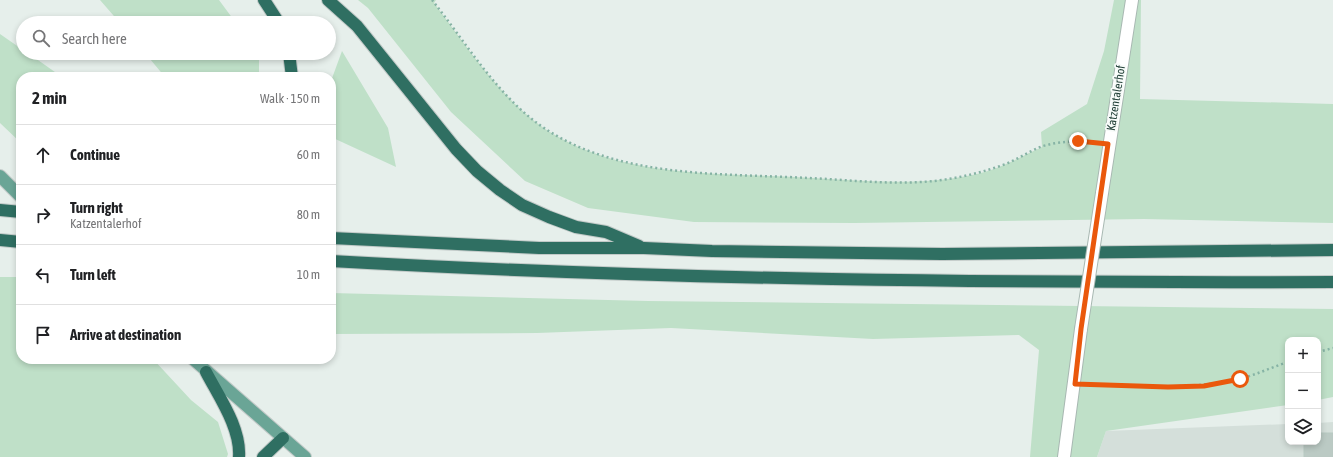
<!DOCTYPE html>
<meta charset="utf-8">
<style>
body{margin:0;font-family:"Asap Condensed",sans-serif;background:#f6f6f6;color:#202124}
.controls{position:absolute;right:12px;bottom:12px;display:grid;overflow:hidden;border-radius:8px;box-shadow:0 2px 6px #0003}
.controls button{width:36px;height:36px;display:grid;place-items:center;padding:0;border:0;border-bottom:1px solid #e0e0e0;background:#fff;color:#202124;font:20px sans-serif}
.stop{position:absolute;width:12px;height:12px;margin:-9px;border:3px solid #ea580c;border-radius:50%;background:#fff}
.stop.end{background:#ea580c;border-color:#fff;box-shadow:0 1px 4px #0008}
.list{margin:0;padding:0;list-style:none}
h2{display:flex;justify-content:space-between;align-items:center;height:52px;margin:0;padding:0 16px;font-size:17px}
h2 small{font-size:13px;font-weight:400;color:#757577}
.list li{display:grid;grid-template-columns:26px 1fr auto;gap:12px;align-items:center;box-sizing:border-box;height:60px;padding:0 16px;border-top:1px solid #e0e0e0}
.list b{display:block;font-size:15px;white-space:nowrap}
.list p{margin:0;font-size:13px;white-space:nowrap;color:#757577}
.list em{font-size:13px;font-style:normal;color:#757577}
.icon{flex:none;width:22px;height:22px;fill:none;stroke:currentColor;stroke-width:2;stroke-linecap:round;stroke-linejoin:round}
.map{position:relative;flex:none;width:1333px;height:457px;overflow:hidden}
.search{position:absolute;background:#fff;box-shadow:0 2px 6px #0003;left:16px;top:16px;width:320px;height:44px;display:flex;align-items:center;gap:10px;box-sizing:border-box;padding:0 14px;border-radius:22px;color:#757577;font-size:15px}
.panel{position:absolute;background:#fff;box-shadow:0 2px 6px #0003;left:16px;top:72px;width:320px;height:292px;border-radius:16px}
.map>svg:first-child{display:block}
.built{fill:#d4dfda}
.green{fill:#bfe0c8}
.building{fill:#bbcac4;stroke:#b8c9c2}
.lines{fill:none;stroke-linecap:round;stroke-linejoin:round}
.minor-casing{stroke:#a8b8b2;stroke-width:14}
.major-casing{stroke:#c2cac8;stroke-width:14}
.highway-casing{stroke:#c2cac8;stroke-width:14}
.path{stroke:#86b3a5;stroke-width:2.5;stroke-dasharray:2 3;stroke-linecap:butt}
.minor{stroke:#fff;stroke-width:12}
.major{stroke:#6aa596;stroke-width:12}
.highway{stroke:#2f6f62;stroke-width:12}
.minor-bridge-casing{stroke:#a8b8b2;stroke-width:14;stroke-linecap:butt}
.minor-bridge{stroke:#fff;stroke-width:12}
.route{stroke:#ea580c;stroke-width:5}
.labels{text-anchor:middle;stroke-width:3.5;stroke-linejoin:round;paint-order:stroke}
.street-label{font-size:12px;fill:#24423a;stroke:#f7fbf9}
</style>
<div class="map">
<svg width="1333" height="457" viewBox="0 0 1333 457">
<rect width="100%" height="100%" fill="#e6efeb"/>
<!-- built -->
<path class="built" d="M1333,422V457H1097L1106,431L1288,424V442H1318V423Z"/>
<!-- green -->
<path class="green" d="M100,0H219L236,23H120Z
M358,0H436L434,3C469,49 504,105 555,135C626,177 717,173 795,177C855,180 914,187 972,175C996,171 1020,157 1042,147L1041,132L1087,104L1104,51L1114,0H1141L1140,99L1333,104V223L1144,219L854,223L694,222L588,208L525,181L451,112L368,8Z
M0,34L23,50V53H28L62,77H21V143L0,123Z
M342,51L388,128L396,167L331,137V81Z
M145,53H259V77H165Z
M0,277H21V359H153L191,400L218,422L228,454L227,457H0Z
M331,293L648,301L1333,309V397L1318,400V340H1288V405L1106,431L1097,457H1030L1039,350L1019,335L873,339L671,328L537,333L331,334Z"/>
<!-- building -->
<path class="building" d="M1318,433H1333V457H1304V442H1318Z"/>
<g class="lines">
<defs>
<path id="minor" d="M1102,193L1132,0
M1064,457L1081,329"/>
<path id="major" d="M0,176L21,197
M193,359L305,457"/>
<path id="highway" d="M264,0L279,23
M328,0L357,26L456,149L477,171L500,190L522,205L549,217L576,227L606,232L639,246
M289,53L292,77
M0,210L21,212
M331,238L539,248H644L712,251L942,254L1333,250
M0,240L21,242
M331,261C665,280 999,283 1333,282
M206,372C219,397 241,428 239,457
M263,457L283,438"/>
</defs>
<!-- minor casing -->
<use href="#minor" class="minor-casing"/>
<!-- major casing -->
<use href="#major" class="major-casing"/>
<!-- highway casing -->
<use href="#highway" class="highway-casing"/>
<!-- path -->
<path class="path" d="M432,0C465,41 494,91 537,123C613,179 719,173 809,178C853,180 898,186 942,180C963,177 983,172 1003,165C1017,160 1029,151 1043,146C1060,141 1077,141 1094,142
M1318,352L1333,348
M1089,385C1139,386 1190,390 1239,379C1256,375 1272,367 1288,362"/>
<!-- minor -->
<use href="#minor" class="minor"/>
<!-- major -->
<use href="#major" class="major"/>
<!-- highway -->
<use href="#highway" class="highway"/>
<defs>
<path id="minor-bridge" d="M1081,329L1102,193"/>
</defs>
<!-- minor-bridge casing -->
<use href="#minor-bridge" class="minor-bridge-casing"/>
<!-- minor-bridge -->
<use href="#minor-bridge" class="minor-bridge"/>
</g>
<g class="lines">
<!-- route -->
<path class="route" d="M1078,141L1108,144L1081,329L1075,384L1168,387L1204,386L1240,379"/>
</g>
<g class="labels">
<!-- street labels -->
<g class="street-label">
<text transform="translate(1116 98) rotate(-81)" y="4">Katzentalerhof</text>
</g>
</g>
</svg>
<div class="controls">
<button>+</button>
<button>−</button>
<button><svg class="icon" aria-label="layers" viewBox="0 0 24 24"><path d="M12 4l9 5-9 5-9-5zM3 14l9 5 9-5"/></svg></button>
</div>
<div class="stop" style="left:1240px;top:379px"></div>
<div class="stop end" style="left:1078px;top:141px"></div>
<div class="search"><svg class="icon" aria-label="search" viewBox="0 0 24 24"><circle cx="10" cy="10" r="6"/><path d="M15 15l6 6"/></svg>Search here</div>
<section class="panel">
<h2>2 min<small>Walk · 150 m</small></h2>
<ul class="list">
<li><svg class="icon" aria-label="ahead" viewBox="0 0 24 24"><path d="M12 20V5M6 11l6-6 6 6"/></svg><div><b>Continue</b></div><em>60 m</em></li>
<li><svg class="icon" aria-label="right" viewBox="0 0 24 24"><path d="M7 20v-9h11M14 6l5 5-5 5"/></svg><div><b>Turn right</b><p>Katzentalerhof</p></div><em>80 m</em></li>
<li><svg class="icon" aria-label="left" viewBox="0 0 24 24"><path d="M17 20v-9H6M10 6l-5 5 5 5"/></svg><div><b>Turn left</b></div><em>10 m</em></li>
<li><svg class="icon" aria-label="arrive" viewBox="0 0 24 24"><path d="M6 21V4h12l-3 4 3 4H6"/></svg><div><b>Arrive at destination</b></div></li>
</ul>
</section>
</div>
